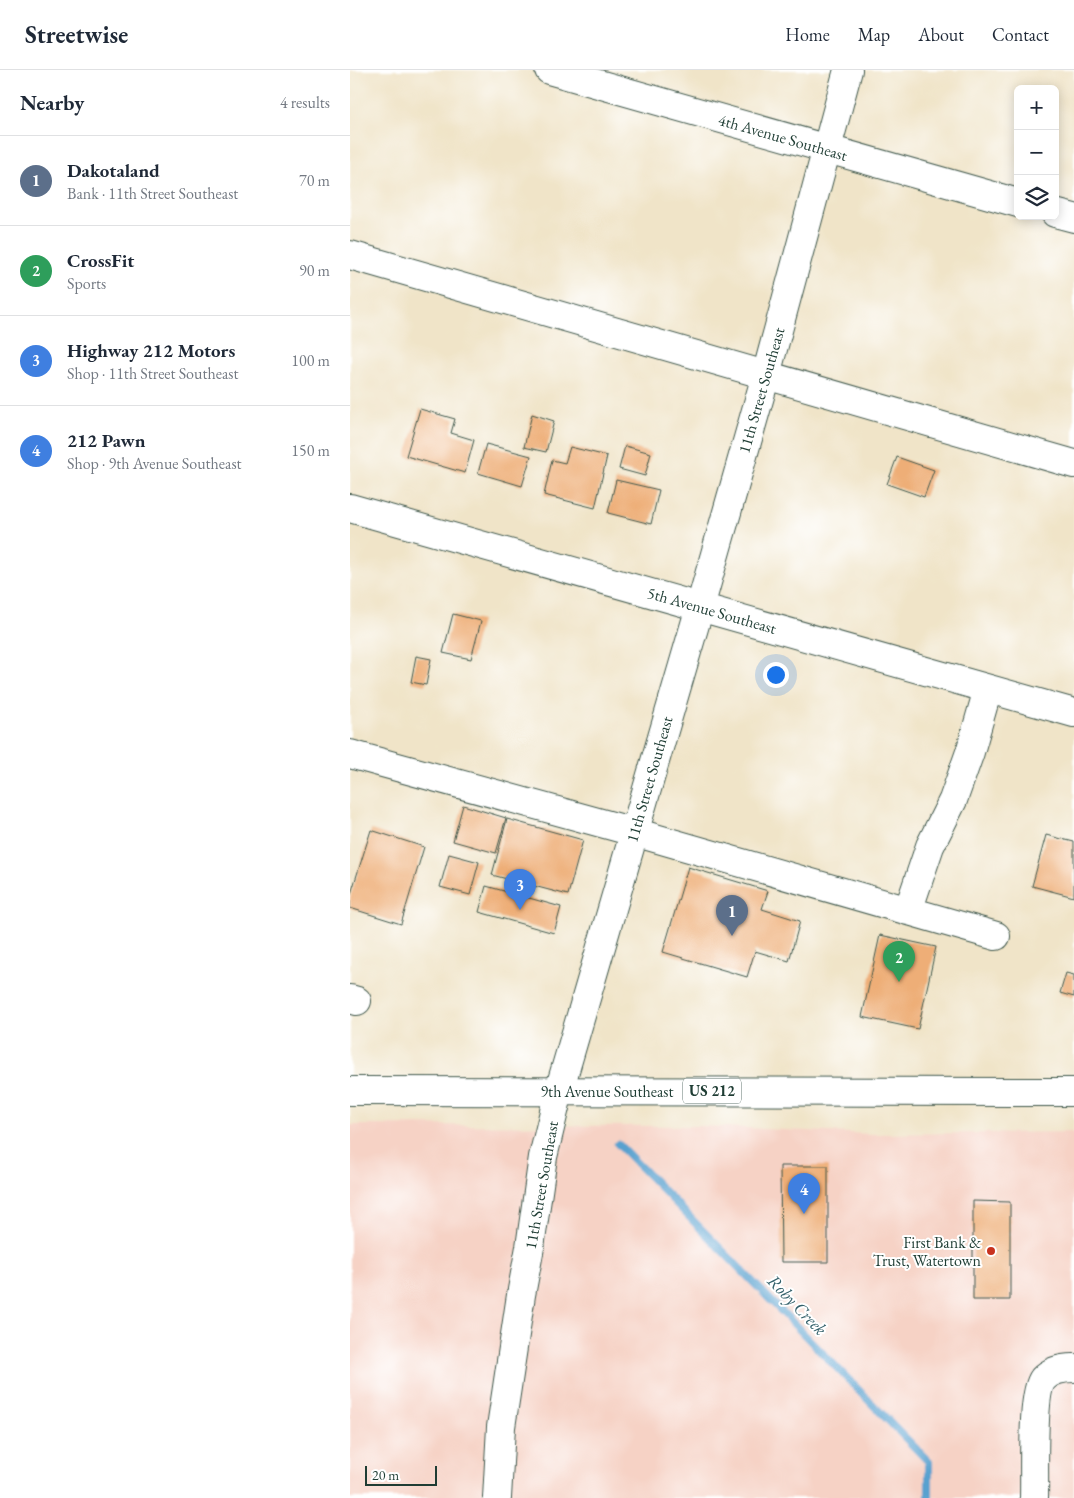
<!DOCTYPE html>
<meta charset="utf-8">
<style>
body{margin:0;font-family:"EB Garamond",serif;background:#f6f6f7;color:#1f2937}
.controls{position:absolute;right:15px;top:15px;display:grid;overflow:hidden;border-radius:8px;box-shadow:0 2px 12px #0003}
.controls button{width:45px;height:45px;display:grid;place-items:center;padding:0;border:0;border-bottom:1px solid #e0e1e3;background:#fff;color:#1f2937;font:25px sans-serif}
.scale{position:absolute;left:15px;bottom:12px;width:72px;box-sizing:border-box;padding-left:5px;border:2px solid #1f3d34;border-top:0;font-size:14px;line-height:18px;white-space:nowrap;color:#1f3d34;-webkit-text-stroke:4px #fff;paint-order:stroke}
.you{position:absolute;left:425px;top:604px;width:18px;height:18px;margin:-12px;border:4px solid #fff;border-radius:50%;background:#1a73e8;box-shadow:0 0 0 8px #1a73e833}
.badge{display:grid;place-items:center;width:32px;height:32px;border-radius:50%;background:#c8321e;color:#fff;font-size:16px;font-weight:700}
.pin{position:absolute;translate:-50% -41px;filter:drop-shadow(0 1px 2px #0008)}
.pin::after{content:'';position:absolute;top:26px;width:18px;height:15px;background:inherit;clip-path:polygon(0 0,100% 0,50% 100%)}
.list{margin:0;padding:0;list-style:none}
h2{display:flex;justify-content:space-between;align-items:center;height:65px;margin:0;padding:0 20px;font-size:21px}
h2 small{font-size:16px;font-weight:400;color:#747a83}
.list li{display:grid;grid-template-columns:32px 1fr auto;gap:15px;align-items:center;box-sizing:border-box;height:90px;padding:0 20px;border-top:1px solid #e0e1e3}
.list b{display:block;font-size:19px;white-space:nowrap}
.list p{margin:0;font-size:16px;white-space:nowrap;color:#747a83}
.list em{font-size:16px;font-style:normal;color:#747a83}
.icon{flex:none;width:28px;height:28px;fill:none;stroke:currentColor;stroke-width:2;stroke-linecap:round;stroke-linejoin:round}
.map{position:relative;flex:none;width:724px;height:1428px;overflow:hidden}
header{display:flex;align-items:center;gap:30px;box-sizing:border-box;height:70px;padding:0 25px;background:#fff;border-bottom:1px solid #e0e1e3}
header strong{font-size:24px}
nav{display:flex;gap:28px;margin-inline-start:auto;font-size:18px}
main{display:flex}
aside{flex:1;background:#fff}
.map>svg:first-child{display:block}
.built{fill:#f6d2c5}
.lines{fill:none;stroke-linecap:round;stroke-linejoin:round}
.stream{stroke:#59a1cf;stroke-width:8}
.building{fill:#eeae77}
.minor-casing{stroke:#3e564a;stroke-width:30}
.major-casing{stroke:#3e564a;stroke-width:30}
.minor{stroke:#fff;stroke-width:28}
.major{stroke:#fff;stroke-width:28}
.poi-dot{fill:#c8321e;stroke:#fff;stroke-width:2}
.labels{text-anchor:middle;stroke-width:4;stroke-linejoin:round;paint-order:stroke}
.shield{fill:#fff;stroke:#627771;stroke-width:1}
.shield-label{font-size:15px;font-weight:bold;fill:#1f3d34}
.street-label{font-size:16px;fill:#1f3d34;stroke:#fff}
.poi-label{font-size:16px;fill:#1f3d34;stroke:#fff;text-anchor:end}
.water-label{font-size:18px;font-style:italic;fill:#33606a;stroke:#fff}
</style>
<header>
<strong>Streetwise</strong>
<nav><a>Home</a><a>Map</a><a>About</a><a>Contact</a></nav>
</header>
<main>
<aside>
<h2>Nearby<small>4 results</small></h2>
<ul class="list">
<li><span class="badge" style="background:#5c6f8a">1</span><div><b>Dakotaland</b><p>Bank · 11th Street Southeast</p></div><em>70 m</em></li>
<li><span class="badge" style="background:#2e9e5b">2</span><div><b>CrossFit</b><p>Sports</p></div><em>90 m</em></li>
<li><span class="badge" style="background:#3f7fe0">3</span><div><b>Highway 212 Motors</b><p>Shop · 11th Street Southeast</p></div><em>100 m</em></li>
<li><span class="badge" style="background:#3f7fe0">4</span><div><b>212 Pawn</b><p>Shop · 9th Avenue Southeast</p></div><em>150 m</em></li>
</ul>
</aside>
<div class="map">
<svg width="724" height="1428" viewBox="0 0 724 1428">
<rect width="100%" height="100%" fill="#fff"/>
<filter id="ink" filterUnits="userSpaceOnUse"><feTurbulence type="fractalNoise" baseFrequency=".02" numOctaves="2"/><feDisplacementMap in="SourceGraphic" scale="10" xChannelSelector="R" yChannelSelector="G"/><feConvolveMatrix kernelMatrix="1 2 1 2 8 2 1 2 1" color-interpolation-filters="sRGB"/></filter>
<filter id="wash" filterUnits="userSpaceOnUse"><feTurbulence type="fractalNoise" baseFrequency=".0096" numOctaves="4" result="noise"/><feDisplacementMap in="SourceGraphic" scale="20" xChannelSelector="R" yChannelSelector="G"/><feGaussianBlur stdDeviation="1.12" result="paint"/><feColorMatrix in="noise" values="0 0 0 0 0 0 0 0 0 0 0 0 0 0 0 0 0 1.4 0 .05"/><feComposite in="paint" operator="in"/></filter>
<g filter="url(#wash)">
<rect width="100%" height="100%" fill="#f0e4c8"/>
<!-- built -->
<path class="built" d="M0,1055L352,1056L522,1064L724,1062V1428H0Z"/>
<g class="lines">
<!-- stream -->
<path class="stream" d="M268,1074L579,1392V1428"/>
</g>
<g id="blocks">
<!-- building -->
<path class="building" d="M70,339L105,349L101,363L124,370L115,403L56,386Z
M182,344L204,351L196,382L174,377Z
M136,374L181,386L172,416L128,403Z
M275,376L301,383L295,406L269,399Z
M220,377L257,386L245,438L194,425L202,390L215,393Z
M547,387L584,400L574,427L537,414Z
M266,410L309,420L301,454L258,443Z
M103,544L131,551L121,589L93,583Z
M66,586L81,589L76,615L61,612Z
M113,735L156,748L146,783L103,771Z
M157,749L233,770L218,825L142,805Z
M21,760L74,777L51,854L0,838V827Z
M696,765L724,772V827L682,816Z
M99,784L129,792L120,825L90,817Z
M338,797L418,821L412,839L450,851L439,891L405,881L397,907L313,882Z
M136,816L211,837L204,863L129,842Z
M530,865L586,877L568,959L512,947Z
M716,903L724,905V927L710,923Z
M430,1096H478V1192H431Z
M623,1131L660,1132V1230H623Z"/>
</g>
</g>
<g filter="url(#ink)">
<use href="#blocks" fill-opacity="0" stroke="#3e564a" stroke-width="1"/>
<g class="lines">
<defs>
<path id="minor" d="M199,0L668,133
M705,143L724,148
M0,185L724,394
M0,438L724,643
M0,684L284,762L646,866
M558,841L580,776L603,730L620,682L638,619
M0,929L7,931
M147,1428L151,1357L171,1225L180,1177L193,1087L209,1021L350,537L416,305L498,0
M684,1428C685,1405 681,1324 693,1309C701,1300 712,1298 724,1298"/>
<path id="major" d="M0,1021L724,1022"/>
</defs>
<!-- minor casing -->
<use href="#minor" class="minor-casing"/>
<!-- major casing -->
<use href="#major" class="major-casing"/>
<!-- minor -->
<use href="#minor" class="minor"/>
<!-- major -->
<use href="#major" class="major"/>
</g>
</g>
<!-- markers -->
<circle class="poi-dot" cx="641" cy="1181" r="5"/>
<g class="labels">
<!-- shield labels -->
<rect class="shield" x="333" y="1008.5" width="58" height="25" rx="4"/>
<g class="shield-label">
<text x="362" y="1026">US 212</text>
</g>
<!-- street labels -->
<g class="street-label">
<text transform="translate(433 67) rotate(16)" y="6">4th Avenue Southeast</text>
<text transform="translate(411 320) rotate(-74)" y="6">11th Street Southeast</text>
<text transform="translate(362 540) rotate(16)" y="6">5th Avenue Southeast</text>
<text transform="translate(299 709) rotate(-74)" y="6">11th Street Southeast</text>
<text x="257" y="1027">9th Avenue Southeast</text>
<text transform="translate(191 1115) rotate(-80)" y="6">11th Street Southeast</text>
</g>
<!-- poi labels -->
<g class="poi-label">
<text x="631" y="1178">First Bank &amp;<tspan x="631" dy="18">Trust, Watertown</tspan></text>
</g>
<!-- water labels -->
<g class="water-label">
<text transform="translate(447 1235) rotate(46)" y="6">Roby Creek</text>
</g>
</g>
</svg>
<div class="controls">
<button>+</button>
<button>−</button>
<button><svg class="icon" aria-label="layers" viewBox="0 0 24 24"><path d="M12 4l9 5-9 5-9-5zM3 14l9 5 9-5"/></svg></button>
</div>
<div class="scale">20 m</div>
<div class="you"></div>
<div class="pin badge" style="left:382px;top:866px;background:#5c6f8a">1</div>
<div class="pin badge" style="left:549px;top:912px;background:#2e9e5b">2</div>
<div class="pin badge" style="left:170px;top:840px;background:#3f7fe0">3</div>
<div class="pin badge" style="left:454px;top:1144px;background:#3f7fe0">4</div>
</div>
</main>
